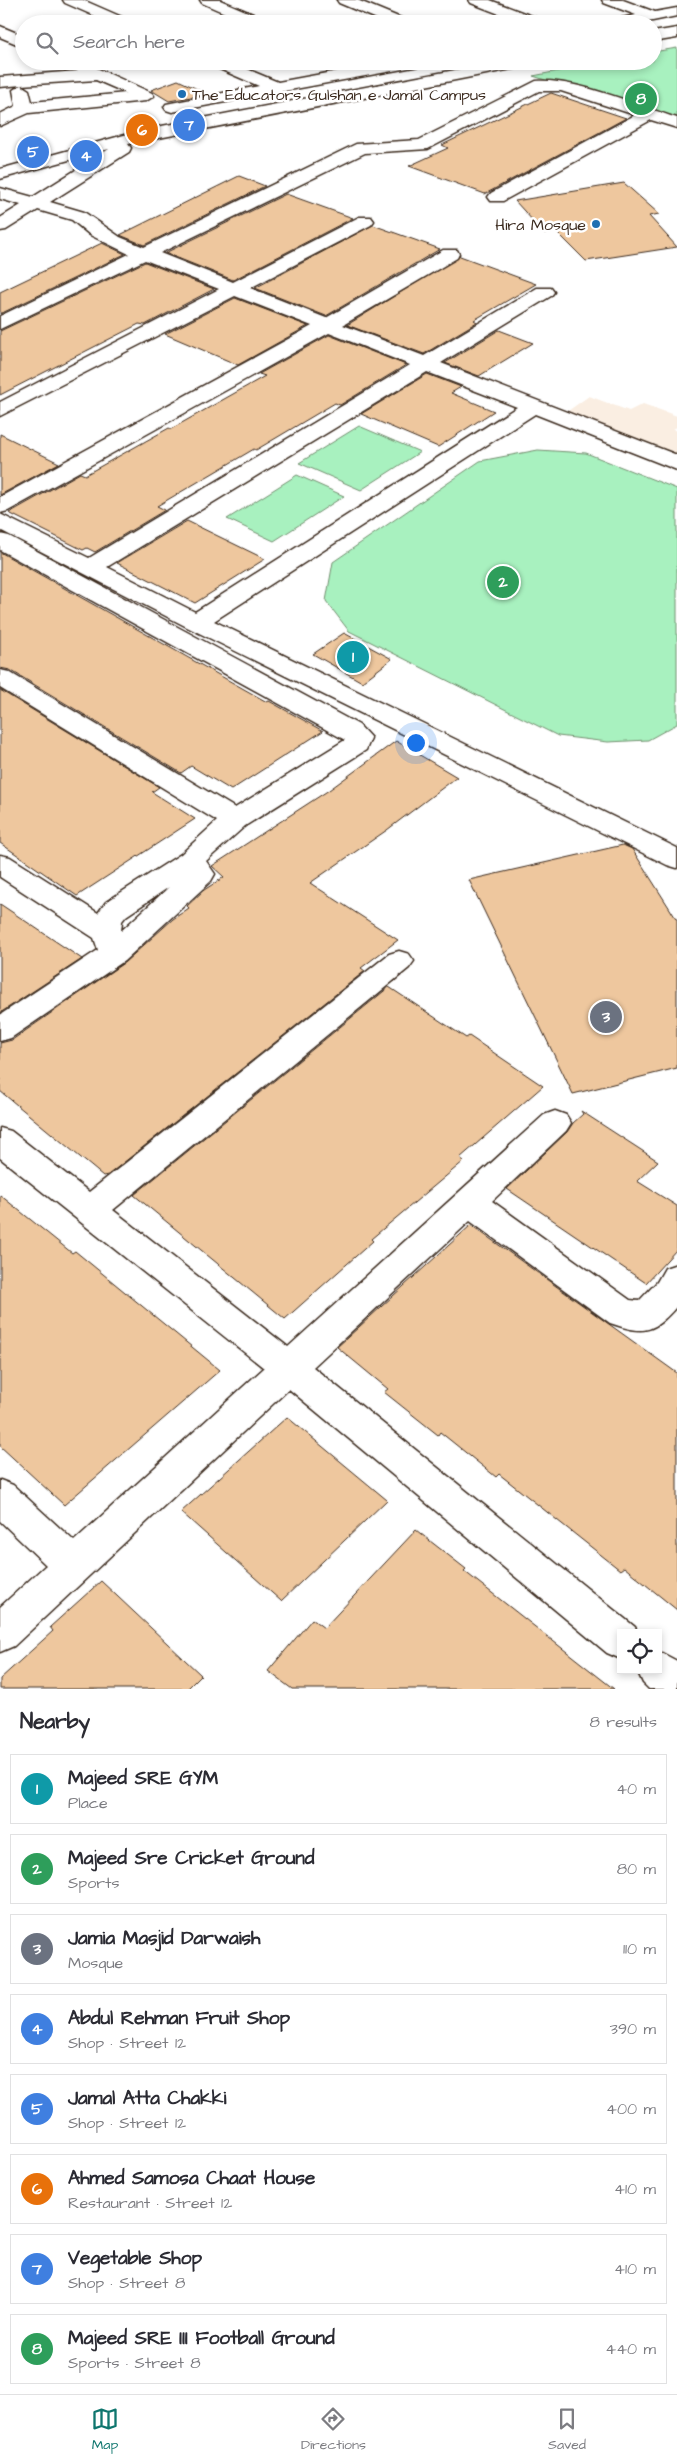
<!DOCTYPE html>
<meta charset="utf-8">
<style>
body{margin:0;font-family:"Architects Daughter",sans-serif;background:#f7f7f7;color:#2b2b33}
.controls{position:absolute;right:15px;bottom:15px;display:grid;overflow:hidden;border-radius:0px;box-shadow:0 2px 8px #0003}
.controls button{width:45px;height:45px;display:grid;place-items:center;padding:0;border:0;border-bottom:1px solid #e1e1e2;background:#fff;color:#2b2b33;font:25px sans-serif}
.you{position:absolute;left:415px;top:742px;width:18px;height:18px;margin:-12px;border:4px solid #fff;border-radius:50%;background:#1a73e8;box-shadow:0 0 0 8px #1a73e833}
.badge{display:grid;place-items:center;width:32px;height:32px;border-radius:50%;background:#0f766e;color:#fff;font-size:16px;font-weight:700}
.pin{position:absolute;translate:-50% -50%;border:2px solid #fff;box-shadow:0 1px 5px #0006}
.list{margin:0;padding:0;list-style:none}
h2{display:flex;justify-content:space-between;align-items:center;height:65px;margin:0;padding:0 20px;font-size:21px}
h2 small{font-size:16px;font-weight:400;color:#7c7c81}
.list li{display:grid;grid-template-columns:32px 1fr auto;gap:15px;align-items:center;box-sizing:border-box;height:70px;margin:0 10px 10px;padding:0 10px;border:1px solid #e1e1e2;border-radius:0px}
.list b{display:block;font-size:19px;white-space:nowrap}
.list p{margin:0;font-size:16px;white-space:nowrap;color:#7c7c81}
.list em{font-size:16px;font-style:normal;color:#7c7c81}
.icon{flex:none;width:28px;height:28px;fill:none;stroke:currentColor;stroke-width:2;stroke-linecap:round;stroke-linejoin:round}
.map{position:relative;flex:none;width:677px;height:1689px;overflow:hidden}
.search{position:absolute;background:#fff;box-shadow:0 2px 8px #0003;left:15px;right:15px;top:15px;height:55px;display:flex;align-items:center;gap:12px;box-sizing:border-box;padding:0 18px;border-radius:28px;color:#7c7c81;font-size:19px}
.sheet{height:705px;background:#fff}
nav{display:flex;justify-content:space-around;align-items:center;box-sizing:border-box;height:70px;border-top:1px solid #e1e1e2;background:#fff;font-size:14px;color:#7c7c81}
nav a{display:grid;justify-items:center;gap:2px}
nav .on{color:#0f766e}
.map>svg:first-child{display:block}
.built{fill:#faeee2}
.green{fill:#a8f1bf;stroke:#728e6e}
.building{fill:#eec79e;stroke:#3b2a1e}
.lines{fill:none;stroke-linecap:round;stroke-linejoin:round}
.minor-casing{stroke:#3b2a1e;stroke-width:3}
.minor{fill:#fff;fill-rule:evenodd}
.poi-dot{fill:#1f6fb2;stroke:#fff;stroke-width:2}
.labels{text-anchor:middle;stroke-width:5;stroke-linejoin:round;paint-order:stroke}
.far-poi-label{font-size:16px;fill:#3b2a1e;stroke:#fff;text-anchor:start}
</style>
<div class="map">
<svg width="677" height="1689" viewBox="0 0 677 1689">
<rect width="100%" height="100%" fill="#fff"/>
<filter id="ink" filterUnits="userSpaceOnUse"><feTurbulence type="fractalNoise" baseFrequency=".02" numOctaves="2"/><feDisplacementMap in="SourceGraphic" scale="10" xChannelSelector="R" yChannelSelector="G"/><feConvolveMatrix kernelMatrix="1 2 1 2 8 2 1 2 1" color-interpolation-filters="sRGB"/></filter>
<g filter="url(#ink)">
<!-- built -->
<path class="built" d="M589,396L629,411L643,404L677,416V427L673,429L677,431V457L565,413Z"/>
<!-- green -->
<path class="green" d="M677,48V122L533,76L609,61H653V52Z
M359,426L420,452L361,490L299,463Z
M538,450L586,453L677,489V724L648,740L608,742L558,736L349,631L326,601L333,562L480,461Z
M297,475L344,496L274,541L227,519Z"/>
<!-- building -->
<path class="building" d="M178,80L208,94L169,101L151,90Z
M551,93L626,118L485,194L409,166L448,148L442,145Z
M239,176L265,186L144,245L120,235Z
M624,183L659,214L649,216L677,247L586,261L556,231L544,233L515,201Z
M286,194L353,218L233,280L165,253Z
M373,225L440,249L326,316L255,288Z
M102,243L125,254L0,314V292Z
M460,256L536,284L474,320L477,322L424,354L347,325Z
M145,262L214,289L145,325L139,324L0,395V331Z
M235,298L308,326L238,365L165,334Z
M499,330L533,343L479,376L445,363Z
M329,335L406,365L340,405L335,403L256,450L254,449L157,506L165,510L95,552L87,548L83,550L9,513L80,473L85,475L169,428L171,429L265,376L259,374Z
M427,374L461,387L451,393L494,411L438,447L361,414Z
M0,434L59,463L0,495Z
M187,521L265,559L195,603L117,563Z
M0,552L267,702L269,701L323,731L231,790L191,766L181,773L10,670L0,668Z
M344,633L392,659L362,682L313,654Z
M0,690L159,787L152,792L195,819L77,896L0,843Z
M396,741L457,777L387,830L310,883L398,940L361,968L365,971L108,1175L103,1176L0,1091V1043L12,1040L125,962L173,919L189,908L187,906L204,890L224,877L212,866L329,790Z
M623,845L632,849L677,920V1068L573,1094L469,880Z
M0,904L82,959L0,1013Z
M389,987L466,1038L469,1036L543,1086L460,1158L464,1161L371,1239L373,1241L285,1319L134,1195Z
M581,1111L658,1161L637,1181L677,1206V1249L646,1283L507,1189L567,1132L573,1123L583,1114Z
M0,1195L72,1253L75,1251L220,1370L64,1505L0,1446Z
M471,1225L677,1373V1610L624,1567L620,1570L499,1474L496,1477L440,1432L438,1435L384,1392L388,1389L337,1347Z
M287,1417L387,1500L281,1601L181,1512Z
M416,1530L466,1569L464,1571L614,1689H292L268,1671L312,1619L324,1628Z
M101,1581L201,1675L187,1689H0V1679L53,1631L50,1627Z"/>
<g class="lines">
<defs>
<path id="minor" d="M63,0H83L131,21L133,24H113L65,3Z
M200,0H220L269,21L271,24H250L202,3Z
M337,0H357L408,21L410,24H389L339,3Z
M469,0H490L545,21L547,24H525L471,3Z
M602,0H623L655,12L677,8V16L638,24H606L608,21L636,15L604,3Z
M0,26L24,36V47L0,37Z
M677,28V38L653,42V32Z
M60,61H81L152,93L154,96L146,101L29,113L0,126V114L16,106L13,90L21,85L0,87V77L78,71ZM96,80L126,93L32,102L29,90L21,85Z
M206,61H228L278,82L392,61H427L419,66L172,112L166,110L164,107L166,104L259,86L208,64Z
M502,61H536L528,66L128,144L131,148L129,152L50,202L84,212L120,237L144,247L356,144L419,140L536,81C575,78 639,106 677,118V128L651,120L503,201H491L488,197L491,193L635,115L561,91H539L428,149L365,153L160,253L233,282L359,217H371L374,221L371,225L250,288L326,318L443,250H457L459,254L457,258L343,325L424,356L537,288H551L554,292L551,296L441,363L677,455V470L535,414L214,621L677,848V868L667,865L187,627L0,530V514L89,558L410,365L329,333L8,511L0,513V497L312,326L235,296L0,416V402L219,289L145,260L0,329V316L129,254L90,235L72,220L38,210L6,230L0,231V218L21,205L0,199V188L33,197L109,149L0,179V169L146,129ZM427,372L517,407L195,612L107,567Z
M0,534L9,536L359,725L371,738L366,750L245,826L206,861L215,874L211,881L124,961L11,1038L0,1041V1015L98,950L94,938L0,877V855L10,857L98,913L106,902L181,854L217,821L0,688V670L9,672L235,808L345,740L0,550ZM169,887L121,931L122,921L126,916Z
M399,951L409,954L414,961L409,968L113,1210L288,1347L544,1115L555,1111L566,1115L571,1123L566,1131L492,1201L630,1300L639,1301L657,1282L665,1268L677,1264V1306C653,1333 645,1335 610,1323L470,1221L313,1367L635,1627L638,1633H621V1659L607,1653L289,1389L14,1646L0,1652V1607L46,1565L0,1521V1480L13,1485L74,1541L264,1368L0,1158V1128L11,1131L89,1192L389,954Z
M658,1651L677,1661V1689H649L643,1683L637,1670H658Z"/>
</defs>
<!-- minor casing -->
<use href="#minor" class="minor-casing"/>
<!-- minor -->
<use href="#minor" class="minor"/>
</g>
</g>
<!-- markers -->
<g class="poi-dot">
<circle cx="182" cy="94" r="5"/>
<circle cx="596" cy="224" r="5"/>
</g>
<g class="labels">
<!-- far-poi labels -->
<g class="far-poi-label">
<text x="192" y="100">The Educators Gulshan e Jamal Campus</text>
<text x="586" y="230" text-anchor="end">Hira Mosque</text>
</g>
</g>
</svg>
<div class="controls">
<button><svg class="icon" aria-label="locate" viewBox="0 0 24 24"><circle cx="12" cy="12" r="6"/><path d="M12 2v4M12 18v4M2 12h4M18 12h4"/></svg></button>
</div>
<div class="you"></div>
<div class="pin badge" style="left:353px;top:657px;background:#0f9aa8">1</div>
<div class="pin badge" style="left:503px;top:582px;background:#2e9e5b">2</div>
<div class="pin badge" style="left:606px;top:1017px;background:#6b7280">3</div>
<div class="pin badge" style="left:86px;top:156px;background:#3f7fe0">4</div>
<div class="pin badge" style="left:33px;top:152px;background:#3f7fe0">5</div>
<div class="pin badge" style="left:142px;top:130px;background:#e8710a">6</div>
<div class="pin badge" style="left:189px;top:125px;background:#3f7fe0">7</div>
<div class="pin badge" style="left:641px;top:99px;background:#2e9e5b">8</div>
<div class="search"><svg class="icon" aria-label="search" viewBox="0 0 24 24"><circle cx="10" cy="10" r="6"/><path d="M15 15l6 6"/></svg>Search here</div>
</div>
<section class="sheet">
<h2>Nearby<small>8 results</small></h2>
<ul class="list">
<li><span class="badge" style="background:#0f9aa8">1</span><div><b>Majeed SRE GYM</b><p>Place</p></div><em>40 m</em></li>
<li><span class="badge" style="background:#2e9e5b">2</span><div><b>Majeed Sre Cricket Ground</b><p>Sports</p></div><em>80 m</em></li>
<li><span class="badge" style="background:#6b7280">3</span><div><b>Jamia Masjid Darwaish</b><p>Mosque</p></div><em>110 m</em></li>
<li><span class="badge" style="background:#3f7fe0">4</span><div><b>Abdul Rehman Fruit Shop</b><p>Shop · Street 12</p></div><em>390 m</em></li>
<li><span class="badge" style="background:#3f7fe0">5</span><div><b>Jamal Atta Chakki</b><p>Shop · Street 12</p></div><em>400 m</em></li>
<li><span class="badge" style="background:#e8710a">6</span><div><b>Ahmed Samosa Chaat House</b><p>Restaurant · Street 12</p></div><em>410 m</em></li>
<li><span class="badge" style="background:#3f7fe0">7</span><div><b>Vegetable Shop</b><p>Shop · Street 8</p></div><em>410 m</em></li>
<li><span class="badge" style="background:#2e9e5b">8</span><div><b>Majeed SRE III Football Ground</b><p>Sports · Street 8</p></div><em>440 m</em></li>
</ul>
</section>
<nav>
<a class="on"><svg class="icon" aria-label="map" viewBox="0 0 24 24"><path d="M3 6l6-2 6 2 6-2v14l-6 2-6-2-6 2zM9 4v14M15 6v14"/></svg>Map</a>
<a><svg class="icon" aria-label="directions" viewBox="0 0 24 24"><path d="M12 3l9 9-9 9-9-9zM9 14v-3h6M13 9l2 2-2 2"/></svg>Directions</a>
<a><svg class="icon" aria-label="saved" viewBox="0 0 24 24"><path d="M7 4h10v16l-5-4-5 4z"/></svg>Saved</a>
</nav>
